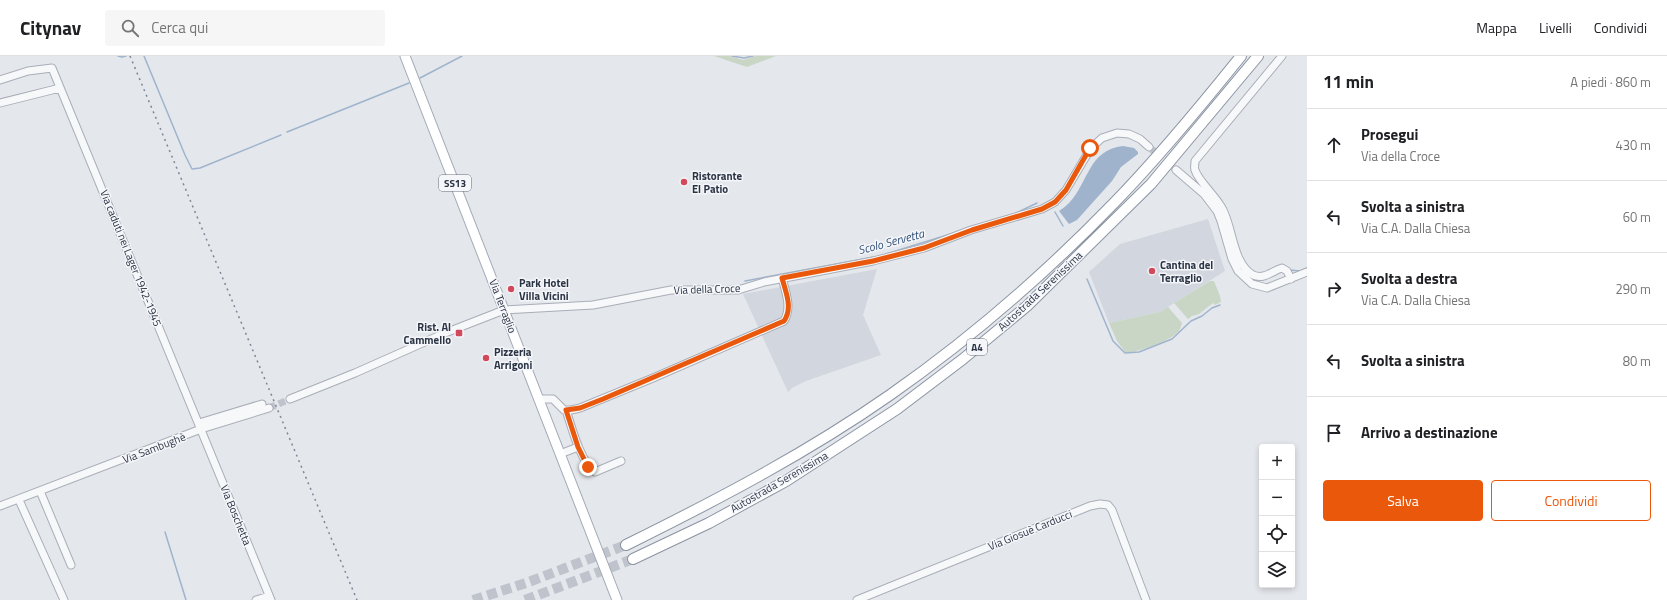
<!DOCTYPE html>
<html lang="it">
<meta charset="utf-8">
<style>
body{margin:0;font-family:"Titillium Web",sans-serif;background:#f6f6f6;color:#202124}
.controls{position:absolute;right:12px;bottom:12px;display:grid;overflow:hidden;border-radius:4px;box-shadow:0 2px 6px #0003}
.controls button{width:36px;height:36px;display:grid;place-items:center;padding:0;border:0;border-bottom:1px solid #e0e0e0;background:#fff;color:#202124;font:20px sans-serif}
.stop{position:absolute;width:12px;height:12px;margin:-9px;border:3px solid #ea580c;border-radius:50%;background:#fff}
.stop.end{background:#ea580c;border-color:#fff;box-shadow:0 1px 4px #0008}
.list{margin:0;padding:0;list-style:none}
h2{display:flex;justify-content:space-between;align-items:center;height:52px;margin:0;padding:0 16px;font-size:17px}
h2 small{font-size:13px;font-weight:400;color:#757577}
.list li{display:grid;grid-template-columns:26px 1fr auto;gap:12px;align-items:center;box-sizing:border-box;height:72px;padding:0 16px;border-top:1px solid #e0e0e0}
.list b{display:block;font-size:15px;white-space:nowrap}
.list p{margin:0;font-size:13px;white-space:nowrap;color:#757577}
.list em{font-size:13px;font-style:normal;color:#757577}
.actions{display:flex;gap:8px;padding:12px 16px}
.actions a{flex:1;padding:9px 0;border:1px solid #ea580c;border-radius:4px;text-align:center;font-size:14px;color:#ea580c}
.actions .main{background:#ea580c;color:#fff}
.icon{flex:none;width:22px;height:22px;fill:none;stroke:currentColor;stroke-width:2;stroke-linecap:round;stroke-linejoin:round}
.map{position:relative;flex:none;width:1307px;height:544px;overflow:hidden}
header{display:flex;align-items:center;gap:24px;box-sizing:border-box;height:56px;padding:0 20px;background:#fff;border-bottom:1px solid #e0e0e0}
header strong{font-size:19px}
nav{display:flex;gap:22px;margin-inline-start:auto;font-size:14px}
.search{width:280px;height:36px;background:#f6f6f6;display:flex;align-items:center;gap:10px;box-sizing:border-box;padding:0 14px;border-radius:4px;color:#757577;font-size:15px}
main{display:flex}
aside{flex:1;background:#fff}
.map>svg:first-child{display:block}
.built{fill:#d2d6de}
.green{fill:#c9d6c5}
.water{fill:#9fb4cc}
.lines{fill:none;stroke-linecap:round;stroke-linejoin:round}
.stream{stroke:#9fb4cc;stroke-width:1.5}
.minor-tunnel{stroke:#bfc3cb;stroke-width:7;stroke-dasharray:7 3.5;stroke-linecap:butt}
.highway-tunnel{stroke:#bfc3cb;stroke-width:10;stroke-dasharray:10 5;stroke-linecap:butt}
.minor-casing{stroke:#a9aeb7;stroke-width:9}
.major-casing{stroke:#a3abb8;stroke-width:11}
.highway-casing{stroke:#8b94a3;stroke-width:12}
.minor{stroke:#f7f8fa;stroke-width:7}
.major{stroke:#fff;stroke-width:9}
.highway{stroke:#fff;stroke-width:10}
.rail{stroke:#7d8696;stroke-width:1.5;stroke-dasharray:2 4;stroke-linecap:butt}
.route{stroke:#ea580c;stroke-width:5}
.poi-dot{fill:#d1495b;stroke:#f4f6f9;stroke-width:1.5}
.labels{text-anchor:middle;stroke-width:3;stroke-linejoin:round;paint-order:stroke}
.shield{fill:#f4f6f9;stroke:#676e7b;stroke-width:1}
.shield-label{font-size:10px;font-weight:bold;fill:#2b3445}
.poi-label{font-size:11px;font-weight:bold;fill:#2b3445;stroke:#f4f6f9;text-anchor:start}
.street-label{font-size:11px;fill:#2b3445;stroke:#f4f6f9}
.water-label{font-size:12px;font-style:italic;fill:#34527a;stroke:#f4f6f9}
</style>
<header>
<strong>Citynav</strong>
<div class="search"><svg class="icon" aria-label="search" viewBox="0 0 24 24"><circle cx="10" cy="10" r="6"/><path d="M15 15l6 6"/></svg>Cerca qui</div>
<nav><a>Mappa</a><a>Livelli</a><a>Condividi</a></nav>
</header>
<main>
<div class="map">
<svg width="1307" height="544" viewBox="0 0 1307 544">
<rect width="100%" height="100%" fill="#e4e7ec"/>
<!-- built -->
<path class="built" d="M1208,163L1225,215L1160,256L1109,267L1089,216L1120,188Z
M877,213L863,259L881,299L806,325L792,332L788,336L743,238Z"/>
<!-- green -->
<path class="green" d="M714,0H730L743,4L756,0H776L747,11Z
M1210,225H1214L1220,240L1221,246L1215,249L1213,247L1199,258L1192,260L1188,263L1174,247Z
M1168,251L1182,267C1181,270 1180,274 1178,276C1168,286 1140,295 1126,297L1117,285L1109,267L1160,256Z"/>
<!-- water -->
<path class="water" d="M1123,90L1134,92L1138,96V98L1121,111L1112,125L1077,164L1069,168L1059,155C1062,153 1066,150 1069,147C1089,126 1088,94 1123,90Z"/>
<g class="lines">
<!-- stream -->
<path class="stream" d="M118,0L122,1L126,0
M144,0L185,99L192,113L200,112L281,79
M732,0L744,2L753,0
M420,22L462,0
M287,76L409,27
M1055,156L1063,170
M1016,157L1037,147
M886,198L957,176
M1290,214L1300,215L1307,212
M1087,223L1113,285L1125,297L1139,296L1172,283L1191,265L1202,260L1212,252L1220,249
M745,225L874,201
M165,476L186,544"/>
<!-- minor-tunnel -->
<path class="minor-tunnel" d="M1149,91L1176,114
M269,352L290,343"/>
<!-- highway-tunnel -->
<path class="highway-tunnel" d="M473,544L526,527L626,489
M525,544L633,503"/>
<defs>
<path id="minor" d="M1282,0L1195,105C1195,108 1194,112 1195,114C1198,125 1217,141 1223,154C1233,173 1233,208 1253,219C1264,224 1272,215 1282,212L1287,215L1291,223
M0,24L28,15L52,12L271,544
M0,47L60,32
M1176,114L1204,138L1217,155L1221,165L1232,203L1238,215L1252,228L1267,232L1307,216
M290,343L355,317L445,277L504,254L593,249L671,234H738L764,226L873,205L924,192L971,174L1042,153L1055,146L1066,134L1091,92L1102,82L1117,77L1129,78L1140,83L1149,91
M538,343H553L564,354H571L580,352L653,322L784,265C792,252 786,237 782,222
M566,354C572,372 580,405 595,416L621,405
M199,367L262,348
M560,398L578,391
M40,435L71,509
M19,444L64,544
M0,450L201,373L269,352
M256,544L269,540
M857,544L1090,450L1100,448L1108,449L1112,454L1146,544"/>
<path id="major" d="M405,0L617,544"/>
<path id="highway" d="M626,489C717,444 807,397 890,339C970,283 1045,218 1113,148C1159,101 1200,51 1241,0
M633,503L709,467L786,425L897,353L963,303L1027,250L1151,128L1258,0"/>
</defs>
<!-- minor casing -->
<use href="#minor" class="minor-casing"/>
<!-- major casing -->
<use href="#major" class="major-casing"/>
<!-- highway casing -->
<use href="#highway" class="highway-casing"/>
<!-- minor -->
<use href="#minor" class="minor"/>
<!-- major -->
<use href="#major" class="major"/>
<!-- highway -->
<use href="#highway" class="highway"/>
<!-- rail -->
<path class="rail" d="M130,0L357,544"/>
</g>
<g class="lines">
<!-- route -->
<path class="route" d="M588,411L578,391L566,354L580,352L603,343L784,265C793,252 786,237 782,222L873,205L924,192L972,174L1042,153L1055,146L1066,134L1090,92"/>
</g>
<!-- markers -->
<g class="poi-dot">
<circle cx="684" cy="126" r="4"/>
<circle cx="1152" cy="215" r="4"/>
<circle cx="511" cy="233" r="4"/>
<rect x="455" y="273" width="8" height="8" rx="2"/>
<circle cx="486" cy="302" r="4"/>
</g>
<g class="labels">
<!-- shield labels -->
<g class="shield">
<rect x="439" y="119" width="32" height="16" rx="3"/>
<rect x="967" y="283" width="20" height="16" rx="3"/>
</g>
<g class="shield-label">
<text x="455" y="131">SS13</text>
<text x="977" y="295">A4</text>
</g>
<!-- poi labels -->
<g class="poi-label">
<text x="692" y="124">Ristorante<tspan x="692" dy="13">El Patio</tspan></text>
<text x="1160" y="213">Cantina del<tspan x="1160" dy="13">Terraglio</tspan></text>
<text x="519" y="231">Park Hotel<tspan x="519" dy="13">Villa Vicini</tspan></text>
<text x="451" y="275" text-anchor="end">Rist. Al<tspan x="451" dy="13">Cammello</tspan></text>
<text x="494" y="300">Pizzeria<tspan x="494" dy="13">Arrigoni</tspan></text>
</g>
<!-- street labels -->
<g class="street-label">
<text transform="translate(131 202) rotate(68)" y="4">Via caduti nei Lager 1942-1945</text>
<text transform="translate(707 233) rotate(-2)" y="4">Via della Croce</text>
<text transform="translate(1040 235) rotate(-43)" y="4">Autostrada Serenissima</text>
<text transform="translate(503 250) rotate(69)" y="4">Via Terraglio</text>
<text transform="translate(154 392) rotate(-21)" y="4">Via Sambughè</text>
<text transform="translate(779 426) rotate(-30)" y="4">Autostrada Serenissima</text>
<text transform="translate(236 459) rotate(68)" y="4">Via Boschetta</text>
<text transform="translate(1030 474) rotate(-22)" y="4">Via Giosuè Carducci</text>
</g>
<!-- water labels -->
<g class="water-label">
<text transform="translate(891 186) rotate(-15)" y="4">Scolo Servetta</text>
</g>
</g>
</svg>
<div class="controls">
<button>+</button>
<button>−</button>
<button><svg class="icon" aria-label="locate" viewBox="0 0 24 24"><circle cx="12" cy="12" r="6"/><path d="M12 2v4M12 18v4M2 12h4M18 12h4"/></svg></button>
<button><svg class="icon" aria-label="layers" viewBox="0 0 24 24"><path d="M12 4l9 5-9 5-9-5zM3 14l9 5 9-5"/></svg></button>
</div>
<div class="stop" style="left:1090px;top:92px"></div>
<div class="stop end" style="left:588px;top:411px"></div>
</div>
<aside>
<h2>11 min<small>A piedi · 860 m</small></h2>
<ul class="list">
<li><svg class="icon" aria-label="ahead" viewBox="0 0 24 24"><path d="M12 20V5M6 11l6-6 6 6"/></svg><div><b>Prosegui</b><p>Via della Croce</p></div><em>430 m</em></li>
<li><svg class="icon" aria-label="left" viewBox="0 0 24 24"><path d="M17 20v-9H6M10 6l-5 5 5 5"/></svg><div><b>Svolta a sinistra</b><p>Via C.A. Dalla Chiesa</p></div><em>60 m</em></li>
<li><svg class="icon" aria-label="right" viewBox="0 0 24 24"><path d="M7 20v-9h11M14 6l5 5-5 5"/></svg><div><b>Svolta a destra</b><p>Via C.A. Dalla Chiesa</p></div><em>290 m</em></li>
<li><svg class="icon" aria-label="left" viewBox="0 0 24 24"><path d="M17 20v-9H6M10 6l-5 5 5 5"/></svg><div><b>Svolta a sinistra</b></div><em>80 m</em></li>
<li><svg class="icon" aria-label="arrive" viewBox="0 0 24 24"><path d="M6 21V4h12l-3 4 3 4H6"/></svg><div><b>Arrivo a destinazione</b></div></li>
</ul>
<div class="actions"><a class="main">Salva</a><a>Condividi</a></div>
</aside>
</main>
